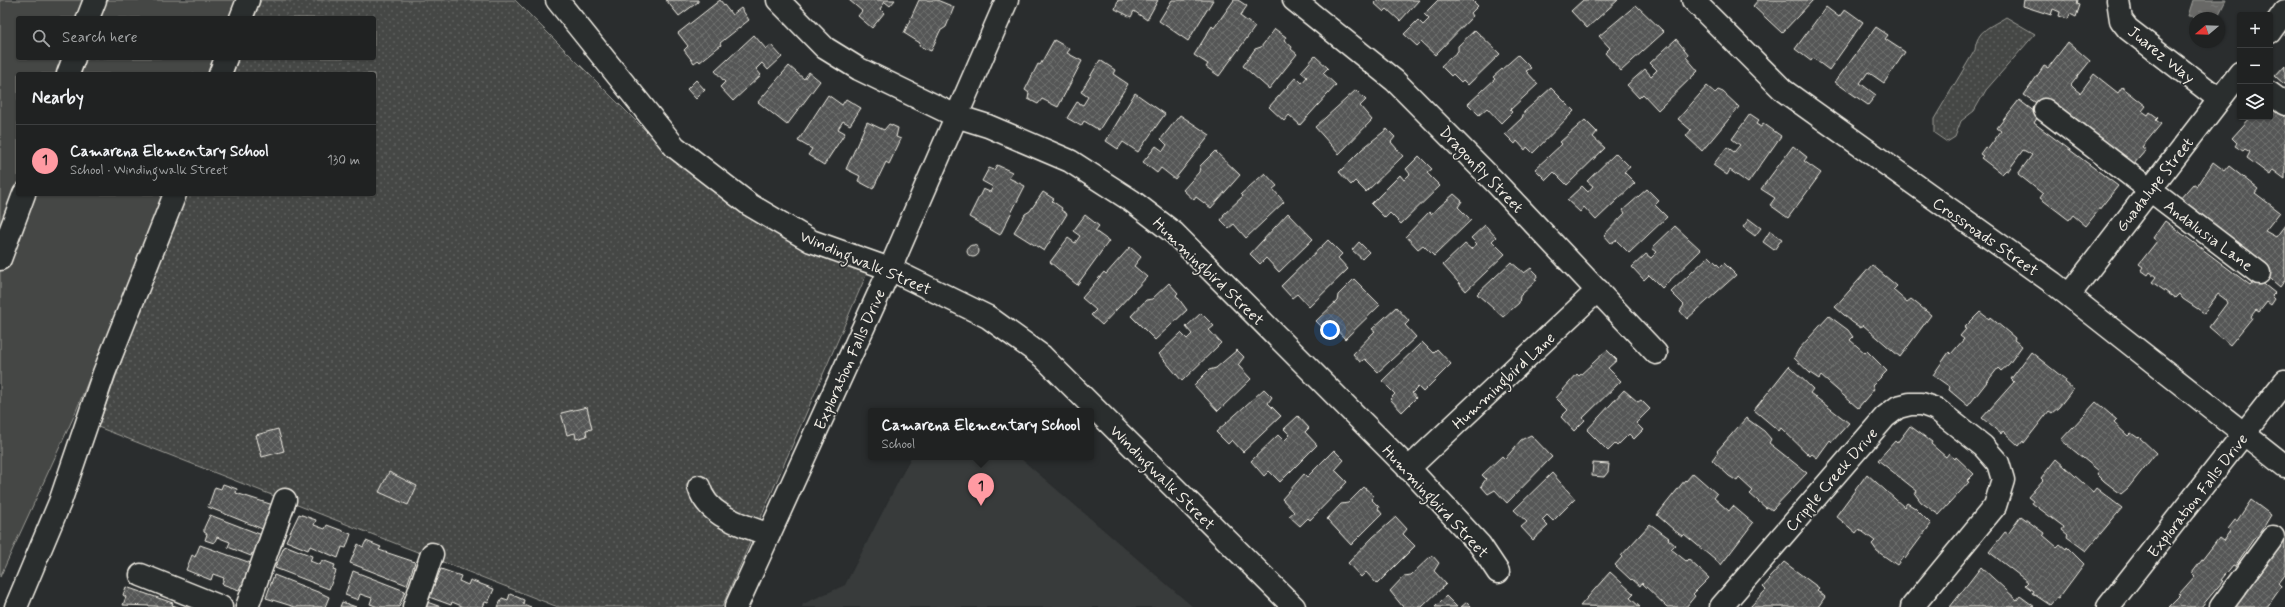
<!DOCTYPE html>
<meta charset="utf-8">
<style>
body{margin:0;font-family:Mynerve,sans-serif;background:#2d2f2f;color:#f1f3f6}
.controls{position:absolute;right:12px;top:12px;display:grid;overflow:hidden;border-radius:4px;box-shadow:0 1px 3px #0004}
.controls button{width:36px;height:36px;display:grid;place-items:center;padding:0;border:0;border-bottom:1px solid #3d3f40;background:#202222;color:#f1f3f6;font:20px sans-serif}
.compass{position:absolute;left:2189px;top:12px;width:36px;height:36px;border-radius:50%;background:#202222;box-shadow:0 1px 3px #0004;rotate:251deg}
.you{position:absolute;left:1330px;top:330px;width:14px;height:14px;margin:-10px;border:3px solid #fff;border-radius:50%;background:#1a73e8;box-shadow:0 0 0 6px #1a73e833}
.badge{display:grid;place-items:center;width:26px;height:26px;border-radius:50%;background:#ff9aa2;color:#111;font-size:13px;font-weight:700}
.pin{position:absolute;translate:-50% -33px;filter:drop-shadow(0 1px 2px #0008)}
.pin::after{content:'';position:absolute;top:21px;width:14px;height:12px;background:inherit;clip-path:polygon(0 0,100% 0,50% 100%)}
.popup{position:absolute;left:868px;top:408px;width:226px;height:52px;box-sizing:border-box;display:grid;place-content:center;border-radius:4px;background:#202222;filter:drop-shadow(0 1px 3px #0005);font-size:13px;white-space:nowrap;color:#a2a4a5}
.popup b{font-size:15px;color:#f1f3f6}
.popup::after{content:'';position:absolute;left:50%;top:100%;margin-left:-8px;border:8px solid transparent;border-top-color:#202222}
.list{margin:0;padding:0;list-style:none}
h2{display:flex;justify-content:space-between;align-items:center;height:52px;margin:0;padding:0 16px;font-size:17px}
h2 small{font-size:13px;font-weight:400;color:#a2a4a5}
.list li{display:grid;grid-template-columns:26px 1fr auto;gap:12px;align-items:center;box-sizing:border-box;height:72px;padding:0 16px;border-top:1px solid #3d3f40}
.list b{display:block;font-size:15px;white-space:nowrap}
.list p{margin:0;font-size:13px;white-space:nowrap;color:#a2a4a5}
.list em{font-size:13px;font-style:normal;color:#a2a4a5}
.icon{flex:none;width:22px;height:22px;fill:none;stroke:currentColor;stroke-width:2;stroke-linecap:round;stroke-linejoin:round}
.map{position:relative;flex:none;width:2285px;height:607px;overflow:hidden}
.search{position:absolute;background:#202222;box-shadow:0 1px 3px #0004;left:16px;top:16px;width:360px;height:44px;display:flex;align-items:center;gap:10px;box-sizing:border-box;padding:0 14px;border-radius:4px;color:#a2a4a5;font-size:15px}
.panel{position:absolute;background:#202222;box-shadow:0 1px 3px #0004;left:16px;top:72px;width:360px;height:124px;border-radius:4px}
.map>svg:first-child{display:block}
.built{fill:#373a3a}
.grass{fill:#444645;stroke:#9c9c96}
.park{fill:url(#park-dots);stroke:#9c9c96}
.water{fill:url(#water-ripples);stroke:#9f9f9a}
.building{fill:url(#building-cross-hatch);stroke:#f4f1e8}
.lines{fill:none;stroke-linecap:round;stroke-linejoin:round}
.minor-casing{stroke:#f4f1e8;stroke-width:25}
.minor{stroke:#2a2d2e;stroke-width:22}
.labels{text-anchor:middle;stroke-width:3.5;stroke-linejoin:round;paint-order:stroke}
.street-label{font-size:16px;fill:#f4f1e8;stroke:#2a2d2e}
</style>
<div class="map">
<svg width="2285" height="607" viewBox="0 0 2285 607">
<defs>
<pattern id="park-dots" width="8" height="8" patternUnits="userSpaceOnUse"><rect width="8" height="8" fill="#444645"/><path d="M2 2h.1M6 6h.1" fill="none" stroke="#606160" stroke-width="1.8" stroke-linecap="round"/></pattern>
<pattern id="water-ripples" width="26" height="14" patternUnits="userSpaceOnUse"><rect width="26" height="14" fill="#676866"/><path d="M2 4q2-2 4 0t4 0M15 11q2-2 4 0t4 0" fill="none" stroke="#7d7e7c"/></pattern>
<pattern id="building-cross-hatch" width="8" height="8" patternUnits="userSpaceOnUse"><rect width="8" height="8" fill="#555756"/><path d="M0 0l8 8M0 8l8-8" fill="none" stroke="#6e706e"/></pattern>
</defs>
<rect width="100%" height="100%" fill="#2a2d2e"/>
<filter id="ink" filterUnits="userSpaceOnUse"><feTurbulence type="fractalNoise" baseFrequency=".025" numOctaves="2"/><feDisplacementMap in="SourceGraphic" scale="8" xChannelSelector="R" yChannelSelector="G"/><feConvolveMatrix kernelMatrix="1 2 1 2 8 2 1 2 1" color-interpolation-filters="sRGB"/></filter>
<g filter="url(#ink)">
<!-- built -->
<path class="built" d="M911,457H1019L1193,607H802L803,604L845,585Z"/>
<!-- grass -->
<path class="grass" d="M0,0H241L234,18H18V58H218L212,74H18V194H164L74,416L0,577Z"/>
<!-- park -->
<path class="park" d="M261,0H515L681,166L838,260L867,273L722,607H558L98,427L181,194H374V74H231L237,58H374V18H254Z
M2006,17L2035,34L1986,90L1974,111L1961,121L1955,137L1947,142L1934,133V119L1975,50C1977,29 1991,27 2006,17Z"/>
<!-- water -->
<path class="water" d="M2193,0H2226L2217,18L2188,16Z"/>
<!-- building -->
<path class="building" d="M666,0H698V2L679,16Z
M720,0L732,15L741,8L749,20L720,43L721,45L700,62L698,60L694,63L684,50L688,46L678,33Z
M849,0H895L890,6L885,2L880,9L884,13L872,28L858,16L862,11Z
M919,0H937L954,7L946,27L940,31L931,51L919,46L920,43L904,33Z
M1118,0H1158L1147,20L1134,11L1131,17L1115,9Z
M1172,0H1213L1188,41L1159,21Z
M1234,0H1238L1247,6L1240,16L1255,27L1219,76L1206,67L1208,64L1194,55L1212,26L1214,28Z
M1377,0H1419L1400,21L1387,9L1384,12L1374,3Z
M1438,0H1472L1478,6L1471,13L1473,16L1435,55L1421,42L1417,46L1404,34L1418,20L1423,25L1429,19L1424,14Z
M1583,0H1618L1587,28L1571,11Z
M1758,0H1813L1782,33L1753,6Z
M2024,0H2078L2077,4L2080,5L2076,17L2070,14L2068,19L2059,16L2060,12L2053,9L2051,15L2023,6Z
M1636,5L1664,32L1621,71L1605,53L1610,48L1599,36Z
M1826,7L1839,17L1845,9L1863,22L1829,70L1813,58L1811,61L1795,49Z
M1876,27L1888,35L1885,39L1905,52L1884,83L1868,72L1860,83L1876,95L1868,105L1835,82Z
M1275,29L1286,37L1284,40L1292,47L1291,49L1297,54L1269,89L1243,66L1255,49L1261,47Z
M1475,30L1500,54L1468,85L1463,80L1461,82L1453,74L1451,76L1441,66L1458,51V46Z
M754,35L766,49L771,45L782,57L768,70L762,63L756,69L761,75L733,101L720,87L725,82L715,71Z
M1676,39L1689,55L1686,57L1698,71L1658,110L1643,94L1639,98L1627,85L1645,69L1651,76L1657,70L1650,63Z
M1054,40L1070,49L1067,53L1082,61L1058,107L1042,99L1038,104L1028,99L1029,93L1025,90L1038,64L1040,65Z
M2068,42L2090,61L2071,85L2075,89L2080,93L2094,74L2118,93L2122,87L2146,106L2142,111L2148,115L2150,112L2158,118L2156,120L2161,124L2142,147L2146,150L2133,165L2024,95L2044,66L2048,68Z
M1518,55L1531,68L1526,71L1538,84L1510,110L1512,112L1501,123L1487,108L1479,115L1468,104L1495,79L1493,77Z
M1315,56L1328,68L1323,73L1336,85L1300,125L1289,115L1284,121L1269,107L1296,77L1302,83L1307,77L1301,72Z
M1100,60L1115,70L1113,74L1128,84L1099,130L1084,121L1081,126L1067,118L1077,102L1083,105L1088,97L1081,92Z
M2285,65V85L2275,76Z
M789,66L804,79L809,72L820,81L787,125L758,102Z
M696,80L705,90L696,99L687,89Z
M1707,86L1715,93L1718,90L1723,92L1739,107L1702,151L1686,136L1691,130L1678,119Z
M1551,88L1574,111L1533,153L1527,147L1525,150L1517,141L1515,144L1505,134L1522,118L1524,112Z
M1356,90L1366,100L1360,106L1372,120L1339,154L1315,127Z
M1135,93L1165,114L1138,152L1123,142L1118,149L1106,141Z
M828,95L842,105L846,99L861,108L850,125L843,121L838,129L845,133L824,165L808,155L812,149L798,141Z
M2019,100L2039,115L2034,123L2118,186L2086,226L2073,215L2069,220L2040,198L2043,194L2018,174L2032,155L2027,152L2023,150L2008,171L2006,170L2002,174L1981,158L1983,156L1980,154L1985,147L1988,149L1993,142L2001,131L1997,128Z
M2270,105L2285,116V179L2273,170L2270,175L2247,158L2250,152L2245,149L2243,151L2235,146L2237,143L2232,138L2251,117H2270Z
M1750,114L1759,120L1756,124L1761,127L1763,123L1781,136L1748,183L1730,170L1727,175L1713,165L1727,147L1734,152L1740,145L1732,139Z
M1180,115L1210,135L1175,179L1161,168L1157,173L1143,162L1156,146L1163,151L1167,145L1161,139Z
M1585,120L1597,132L1593,137L1605,148L1567,185L1554,172L1546,180L1535,169L1562,144L1560,142Z
M867,122L884,130L889,124L898,128L896,137L901,139L889,164L886,162L873,189L858,181L860,176L846,169Z
M1387,129L1395,137L1391,142L1403,156L1366,192L1355,181L1351,185L1339,172L1362,149Z
M1793,146L1807,157L1804,161L1821,173L1788,218L1770,205L1775,198L1761,189Z
M1215,151L1240,175L1211,208L1196,197L1194,200L1183,190L1199,172L1200,166Z
M1616,153L1630,167L1624,172L1635,183L1596,220L1584,207L1580,212L1567,200L1582,186L1588,192L1593,186L1587,181Z
M1419,156L1432,169L1427,173L1440,186L1401,224L1390,213L1385,218L1371,204L1400,175L1404,180L1410,174L1406,169Z
M2213,162L2225,171L2229,166L2258,189L2255,193L2280,212L2265,231L2276,237L2285,225V280L2280,287L2179,200L2193,184L2197,187Z
M997,165L1012,172L1009,178L1025,186L1000,235L969,217L983,189L990,192L993,187L982,181L989,168L994,170Z
M1265,173L1277,186L1273,189L1284,202L1246,238L1234,224L1229,228L1221,220L1224,216L1223,215L1243,196L1241,194Z
M1647,189L1659,201L1655,205L1667,217L1629,253L1616,240L1611,243L1604,235L1625,213L1623,210Z
M1043,192L1054,199L1052,201L1062,208L1061,210L1067,214L1044,251L1014,232L1025,214L1030,211Z
M1454,194L1462,201L1458,207L1471,220L1434,256L1423,245L1418,249L1406,236L1429,212L1431,214Z
M1288,213L1313,239L1279,272L1266,258L1260,264L1250,254Z
M1085,215L1099,226L1095,231L1109,241L1077,285L1050,262L1068,238L1075,243L1080,236L1073,231Z
M1749,219L1761,228L1755,236L1743,227Z
M2165,221L2250,285L2256,278L2275,293L2272,296L2275,299L2271,305L2267,302L2259,312L2256,310L2251,316L2252,318L2230,345L2209,327L2227,303L2225,299L2218,294L2204,313L2183,299L2179,294L2175,298L2152,282L2156,277L2150,272L2148,275L2141,270L2143,267L2139,264L2157,241L2153,238Z
M1485,225L1496,237L1492,241L1505,254L1466,291L1443,265L1465,244L1471,249L1477,244L1471,238Z
M1675,226L1701,250L1662,288L1649,275L1644,280L1632,267L1646,254L1651,258L1657,252L1652,248Z
M1770,231L1782,239L1774,250L1763,242Z
M1328,240L1342,254L1338,258L1348,269L1309,307L1297,294L1292,298L1281,286Z
M1359,242L1369,252L1362,259L1352,250Z
M967 251a6 6 0 1 1 12 0a6 6 0 1 1-12 0Z
M1130,247L1141,257L1134,266L1147,277L1102,325L1091,315L1096,310L1082,298L1104,272L1106,274Z
M1709,256L1720,267L1724,263L1736,275L1687,319L1680,311L1684,305L1671,292Z
M1511,262L1524,273L1531,268L1538,275L1535,279L1537,280L1520,296L1519,303L1503,317L1477,294Z
M1872,265L1897,286L1893,290L1907,302L1911,299L1931,315L1900,357L1863,325L1861,328L1852,322L1835,307Z
M1354,279L1380,305L1345,339L1332,325L1326,331L1316,321L1337,301L1338,295Z
M1169,283L1178,293L1176,295L1187,310L1155,340L1131,316L1146,300L1152,299Z
M1396,307L1409,321L1405,325L1416,337L1378,372L1365,359L1360,362L1353,354L1375,331L1372,329Z
M1980,312L1989,319L1990,317L2015,338L2014,340L2022,346L2009,364L2001,371L1998,368L1968,406L1949,390L1950,387L1933,375L1949,352L1951,354L1964,339L1960,336L1966,329L1964,328Z
M1201,313L1214,326L1209,330L1221,343L1182,381L1159,354L1181,333L1187,339L1192,334L1186,327Z
M1829,316L1848,330L1853,337L1850,340L1865,353L1867,351L1887,371L1872,386L1874,389L1858,408L1821,376L1819,379L1810,373L1794,358L1799,349Z
M1422,342L1433,353L1437,349L1451,364L1423,392L1418,387L1412,393L1416,398L1402,412L1390,399L1395,394L1382,381Z
M1237,350L1244,357L1238,365L1251,379L1218,411L1194,385L1209,370L1216,368Z
M1607,350L1617,360L1608,368L1621,381L1583,418L1585,420L1574,431L1561,417L1568,410L1556,398L1577,374L1579,376Z
M2031,352L2066,380L2065,382L2073,389L2059,407L2052,413L2049,411L2024,443L2023,441L2019,446L2003,431L2001,434L1982,418L2014,382L2011,379Z
M1789,366L1813,389L1810,393L1849,423L1832,442L1830,440L1817,458L1812,454L1810,456L1781,428L1779,431L1754,410Z
M1264,389L1272,397L1268,403L1281,416L1243,452L1232,440L1228,444L1216,432Z
M1624,390L1638,402L1641,400L1650,409L1636,423L1643,430L1634,439L1629,434L1617,446L1615,444L1608,451L1587,430Z
M2096,402L2117,420L2114,423L2128,436L2131,433L2138,438L2139,437L2156,453L2128,488L2121,494L2104,481L2097,474L2099,471L2061,440Z
M587,407L592,429L586,430L587,436L576,439L575,433L567,435L561,413Z
M1298,416L1309,428L1305,432L1317,445L1280,482L1269,471L1264,476L1251,461L1278,435L1284,441L1290,435L1284,429Z
M1746,418L1764,431L1771,439L1769,443L1807,473L1772,510L1768,507L1766,508L1750,494L1753,491L1739,478L1737,481L1729,476L1712,460L1718,452L1717,451Z
M1910,426L1932,442L1931,444L1946,457L1949,453L1955,459L1956,457L1974,474L1967,481L1969,482L1939,515L1921,502L1915,494L1917,491L1878,460L1895,441L1897,443Z
M278,429L284,451L262,457L256,435Z
M1531,435L1552,457L1507,503L1495,490L1488,494L1481,486L1486,479L1482,475L1502,456L1505,459L1521,440Z
M1334,450L1344,460L1335,470L1347,482L1310,520L1308,518L1300,526L1289,516L1294,512L1282,499L1304,474L1307,477Z
M2056,459L2093,492L2096,488L2122,508L2086,551L2067,537L2068,535L2062,530L2064,527L2032,503L2033,501L2028,497L2043,480L2041,478Z
M1593,463L1609,464L1608,472L1604,477L1592,476Z
M389,472L417,486L408,505L379,492Z
M1552,473L1575,499L1553,521L1547,515L1542,520L1548,526L1533,540L1521,527L1527,522L1514,510Z
M1693,473L1717,494L1714,498L1729,511L1733,506L1753,523L1721,565L1684,534L1682,536L1674,530L1657,515L1685,480L1686,481Z
M1867,474L1904,507L1907,503L1915,508L1931,524L1905,559L1903,557L1897,565L1877,551L1872,544L1875,541L1859,529L1856,533L1836,516Z
M223,484L237,489L236,493L273,505L265,530L208,507L215,487L221,489Z
M1364,487L1374,496L1371,499L1379,507L1378,509L1382,514L1351,545L1327,519L1341,504L1348,503Z
M2251,500L2271,515L2257,538L2255,537L2235,566L2233,565L2221,580L2223,581L2201,607H2169L2181,595L2179,594L2195,576L2192,573L2219,538L2223,541L2230,531L2228,529L2235,520L2237,521Z
M299,514L316,520L314,525L325,529L327,525L351,534L346,548L342,547L338,558L310,546L308,550L286,541Z
M210,515L262,535L254,554L252,553L251,556L228,547L230,542L217,537L214,543L205,540L207,534L204,532V528Z
M2021,516L2044,533L2043,535L2057,547L2060,544L2066,549L2067,547L2084,564L2058,599L2056,598L2050,605L2032,593L2033,591L2025,585L2028,582L1989,552L2005,532L2008,534Z
M1396,517L1407,529L1403,534L1415,546L1377,584L1366,572L1361,577L1348,563L1373,537Z
M1650,524L1669,538L1668,539L1675,545L1671,549L1686,561L1688,559L1709,578L1693,594L1695,596L1686,607H1667L1642,583L1640,586L1632,579L1631,580L1615,565L1622,557L1621,556Z
M2285,536V575L2279,583L2282,586L2267,607H2229Z
M366,541L381,547L379,550L415,562L407,585L350,563L358,544L363,547Z
M200,545L251,563L243,585H241L239,590L222,584L224,578L213,574L211,580L186,570L192,555L195,557Z
M287,546L312,556L310,561L320,565L322,560L335,565L333,570L336,571L329,589L275,568L284,547Z
M1432,555L1439,563L1434,571L1446,584L1422,607H1403L1390,591L1404,576L1411,575Z
M1784,562L1819,588L1817,590L1825,597L1818,607H1750L1766,590L1763,587L1770,579L1769,578Z
M1981,567L2017,600L2020,596L2035,607H1950Z
M441,569L461,576L459,581L468,585L470,580L494,589L488,603L485,602L483,607H464L452,602L451,605L429,597Z
M353,571L405,591L399,607H378L370,604L372,598L360,594L358,600L345,595Z
M1610,572L1634,594L1630,598L1640,607L1580,606Z
M274,575L323,594L329,597L325,607H295L266,598Z
M126,587L173,603L172,605L178,607L123,605L126,597L123,595Z
M510,594L524,600L523,604L531,607H498L502,598L508,600Z
M1446,596L1457,607H1435Z
M342,602L356,607H340Z
M427,602L441,607H425Z
M1467,602L1472,607H1461Z"/>
<g class="lines">
<defs>
<path id="minor" d="M557,0L675,147L750,205L811,241L890,269L988,317L1042,356L1294,607
M778,0L825,48L859,69L956,116L988,126L1070,161L1132,201L1174,233L1416,476L1480,545L1498,572
M1294,0L1395,81L1496,183L1656,353
M1693,0L1784,91L2053,283L2285,466
M2118,0L2121,20L2128,29L2219,99
M88,18L95,0
M241,18L248,0
M2270,32L2285,11
M68,74L74,58
M220,74L226,58
M2270,93L2285,104
M2045,110L2259,273
M0,259L24,194
M2069,295L2240,73
M1408,469L1598,290
M699,487C707,517 744,525 769,535
M141,575L221,607
M16,607L60,502L104,373L175,194
M247,607L285,500
M414,607L432,554
M736,607L890,269L1007,0
M1721,607L1885,417L1898,407L1910,404H1922L1936,409L1983,446L1998,463L2003,480L1995,506L1912,607
M2108,607L2285,381
M2221,607L2273,537"/>
</defs>
<!-- minor casing -->
<use href="#minor" class="minor-casing"/>
<!-- minor -->
<use href="#minor" class="minor"/>
</g>
</g>
<g class="labels">
<!-- street labels -->
<g class="street-label">
<text transform="translate(2162 54) rotate(39)" y="6">Juarez Way</text>
<text transform="translate(1482 169) rotate(46)" y="6">Dragonfly Street</text>
<text transform="translate(2154 184) rotate(-52)" y="6">Guadalupe Street</text>
<text transform="translate(2209 235) rotate(37)" y="6">Andalusia Lane</text>
<text transform="translate(1986 236) rotate(35)" y="6">Crossroads Street</text>
<text transform="translate(866 262) rotate(23)" y="6">Windingwalk Street</text>
<text transform="translate(1209 271) rotate(44)" y="6">Hummingbird Street</text>
<text transform="translate(849 359) rotate(-66)" y="6">Exploration Falls Drive</text>
<text transform="translate(1503 380) rotate(-43)" y="6">Hummingbird Lane</text>
<text transform="translate(1163 477) rotate(45)" y="6">Windingwalk Street</text>
<text transform="translate(1831 479) rotate(-49)" y="6">Cripple Creek Drive</text>
<text transform="translate(2197 495) rotate(-52)" y="6">Exploration Falls Drive</text>
<text transform="translate(1436 501) rotate(47)" y="6">Hummingbird Street</text>
</g>
</g>
</svg>
<div class="controls">
<button>+</button>
<button>−</button>
<button><svg class="icon" aria-label="layers" viewBox="0 0 24 24"><path d="M12 4l9 5-9 5-9-5zM3 14l9 5 9-5"/></svg></button>
</div>
<svg class="compass" viewBox="-18 -18 36 36"><path d="M0-13l5 13h-10z" fill="#e53935"/><path d="M0 13l5-13h-10z" fill="#a2a4a5"/></svg>
<div class="you"></div>
<div class="pin badge" style="left:981px;top:506px">1</div>
<div class="popup"><b>Camarena Elementary School</b>School</div>
<div class="search"><svg class="icon" aria-label="search" viewBox="0 0 24 24"><circle cx="10" cy="10" r="6"/><path d="M15 15l6 6"/></svg>Search here</div>
<section class="panel">
<h2>Nearby<small></small></h2>
<ul class="list">
<li><span class="badge">1</span><div><b>Camarena Elementary School</b><p>School · Windingwalk Street</p></div><em>130 m</em></li>
</ul>
</section>
</div>
